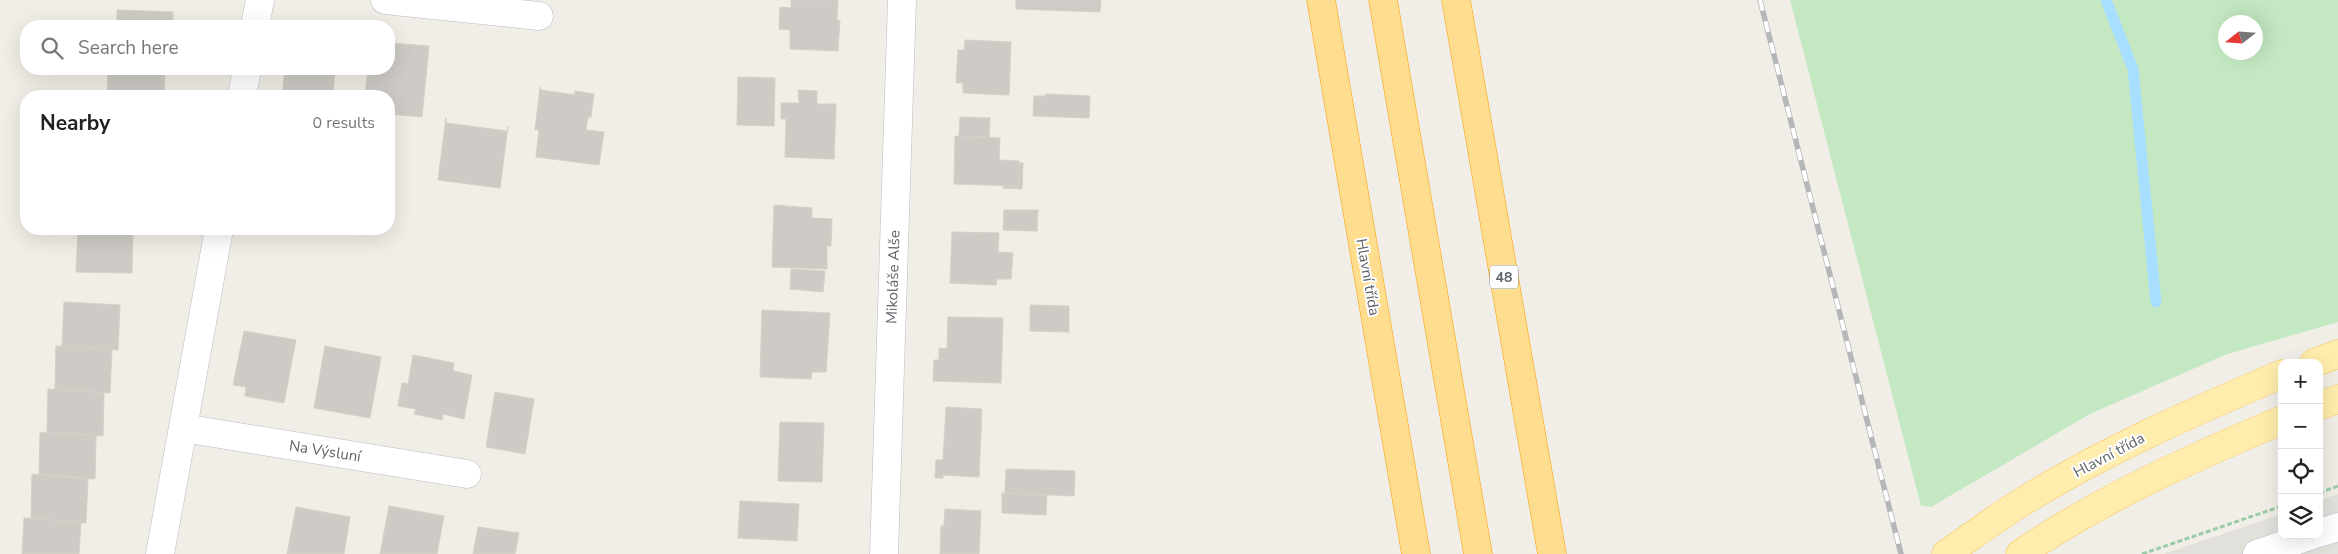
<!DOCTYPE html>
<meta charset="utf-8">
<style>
body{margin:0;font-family:"Nunito Sans",sans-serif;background:#f6f6f6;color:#222}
.controls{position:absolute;right:15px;bottom:15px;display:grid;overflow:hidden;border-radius:10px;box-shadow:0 5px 20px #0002}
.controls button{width:45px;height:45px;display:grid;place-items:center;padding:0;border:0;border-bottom:1px solid #e0e0e0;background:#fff;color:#222;font:25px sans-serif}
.compass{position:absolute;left:2218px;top:15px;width:45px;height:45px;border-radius:50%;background:#fff;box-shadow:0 5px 20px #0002;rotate:253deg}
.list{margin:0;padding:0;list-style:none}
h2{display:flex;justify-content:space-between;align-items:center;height:65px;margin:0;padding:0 20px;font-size:21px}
h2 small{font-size:16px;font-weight:400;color:#767676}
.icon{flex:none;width:28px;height:28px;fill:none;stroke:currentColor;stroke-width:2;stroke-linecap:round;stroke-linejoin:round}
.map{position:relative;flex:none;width:2338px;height:554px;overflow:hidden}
.search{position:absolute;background:#fff;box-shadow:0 5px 20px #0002;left:20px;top:20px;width:375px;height:55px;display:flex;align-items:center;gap:12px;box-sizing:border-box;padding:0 18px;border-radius:20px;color:#767676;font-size:19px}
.panel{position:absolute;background:#fff;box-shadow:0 5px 20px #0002;left:20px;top:90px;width:375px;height:145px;border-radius:20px}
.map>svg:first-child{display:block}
.industrial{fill:#e2e0db}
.green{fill:#c4e9c2;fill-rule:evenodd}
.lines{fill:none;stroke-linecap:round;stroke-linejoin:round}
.stream{stroke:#a8deff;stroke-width:11}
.building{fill:#cecbc6;stroke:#d6d0c4}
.minor-casing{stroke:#b9bcc0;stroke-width:29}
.major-casing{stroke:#f8c358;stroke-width:29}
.highway-casing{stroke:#f79d00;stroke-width:29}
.path{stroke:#9bcba6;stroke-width:3;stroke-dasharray:5 2.5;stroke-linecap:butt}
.minor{stroke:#fff;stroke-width:28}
.major{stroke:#ffedad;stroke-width:28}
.highway{stroke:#ffdd8f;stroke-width:28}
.rail-casing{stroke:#b5b6b7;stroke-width:5.5}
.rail{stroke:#fff;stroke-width:4;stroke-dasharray:11;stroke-linecap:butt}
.labels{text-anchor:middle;stroke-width:4;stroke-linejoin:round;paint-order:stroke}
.shield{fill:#fff;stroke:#8e9295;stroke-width:1}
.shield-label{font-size:14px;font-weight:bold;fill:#5e6368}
.street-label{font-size:15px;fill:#5e6368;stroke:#fff}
</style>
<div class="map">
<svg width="2338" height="554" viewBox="0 0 2338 554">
<rect width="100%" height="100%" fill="#f1eee7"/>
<!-- industrial -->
<path class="industrial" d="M2338,494V554H2164L2282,514V535H2319V501Z"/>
<!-- green -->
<path class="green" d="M1790,0H2338V322L2227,354L2090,414L1931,507L1921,506ZM2226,22H2256V52H2226Z"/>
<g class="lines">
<!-- stream -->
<path class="stream" d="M2106,0L2133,69L2156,302"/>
</g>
<!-- building -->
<path class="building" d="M791,0H838L837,21L840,20L838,51L790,49V30L779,29L780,7L791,8Z
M1016,0H1101L1100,12L1016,9Z
M117,10L173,12V26H117Z
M965,40L1011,42L1009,95L963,93V83H956L958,50H964Z
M389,43L429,46L422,117L389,114V96H365L368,69H389Z
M108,69H165L164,96H107Z
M285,69H335L333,96H282Z
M738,77L775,78L774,126L737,125Z
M540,87L541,90L575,95V91L594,94L591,117H588L586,130L604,132L599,165L536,157L539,130H535Z
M798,90L817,91V104H836L834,159L785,157L786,119H781V103H799Z
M1046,94L1090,96L1089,118L1033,116L1034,96H1045Z
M960,117L990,118L989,137L959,136Z
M446,118V123L507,131L508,126L500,188L438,180Z
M955,136L1000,138L999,160L1019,161L1018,186L954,184Z
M1019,163H1023L1022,189L1003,188V186H1018Z
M774,205L812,208V218L832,219L831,246H827V269L772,267Z
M1004,210H1038L1037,231L1003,230Z
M78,229L133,230L132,273L76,272Z
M952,232L999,233L998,252L1013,253L1011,279H997L996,285L950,283Z
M791,269L825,271L823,292L790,289Z
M64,302L120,305L118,350L62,346Z
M1030,305L1069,306V332L1030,331Z
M762,310L830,313L826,372H812L811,379L760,377Z
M948,317L1003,318L1001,383L933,381L934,360H939V348L947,349Z
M244,331L296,340L284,403L245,396L246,387L233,385Z
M56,346L112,349L110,393L55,389Z
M325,346L381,357L370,418L314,408Z
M413,355L454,363L453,371L472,375L464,419L443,414L442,420L414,414L416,409L398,406L402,383L408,384Z
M48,389L104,393L103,436L47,432Z
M495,392L534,399L525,454L486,447Z
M946,407L982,409L979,477L943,475V478H935L936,460H943Z
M780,422L824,423L822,482L778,481Z
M47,432L96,436L95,479L39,474L40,433Z
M1006,469L1075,471L1074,496L1005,493Z
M32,474L88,479L86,523L31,518Z
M1002,493L1047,495L1046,515L1002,513Z
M740,501L799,504L797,541L738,538Z
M389,506L444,516L437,554H380Z
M296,507L350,517L344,554H287Z
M945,509L981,511L979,554H940L941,526H944Z
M24,518L81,522L79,554H22Z
M478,527L519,533L515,554H473Z"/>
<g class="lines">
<defs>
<path id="minor" d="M385,0L539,16
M255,26L260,0
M242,96L247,69
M183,428L467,474
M2319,533L2338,527
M160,554L219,229
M884,554L902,0
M2257,554L2312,535"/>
<path id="major" d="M2314,363L2338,354
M2319,406L2338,399
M1946,554C1971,537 1996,518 2022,502C2104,451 2193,412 2282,374
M2020,554C2101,499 2192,458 2282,420"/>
<path id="highway" d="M1321,0L1416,554
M1383,0L1478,554
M1456,0L1552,554"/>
</defs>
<!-- minor casing -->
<use href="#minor" class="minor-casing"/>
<!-- major casing -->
<use href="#major" class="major-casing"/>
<!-- highway casing -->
<use href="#highway" class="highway-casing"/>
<!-- path -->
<path class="path" d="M2319,493L2338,486
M2142,554L2282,506"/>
<!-- minor -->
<use href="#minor" class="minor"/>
<!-- major -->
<use href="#major" class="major"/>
<!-- highway -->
<use href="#highway" class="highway"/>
<defs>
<path id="rail" d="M1760,0L1901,554"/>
</defs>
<!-- rail casing -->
<use href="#rail" class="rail-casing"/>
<!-- rail -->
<use href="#rail" class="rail"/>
</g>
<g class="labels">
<!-- shield labels -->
<rect class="shield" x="1490" y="265.5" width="28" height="23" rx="4"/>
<g class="shield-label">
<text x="1504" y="282">48</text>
</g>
<!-- street labels -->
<g class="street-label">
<text transform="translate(893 277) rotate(-88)" y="5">Mikoláše Alše</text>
<text transform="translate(1368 277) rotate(80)" y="5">Hlavní třída</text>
<text transform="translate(325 451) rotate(9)" y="5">Na Výsluní</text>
<text transform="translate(2109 455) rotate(-28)" y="5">Hlavní třída</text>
</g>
</g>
</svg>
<div class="controls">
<button>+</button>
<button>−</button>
<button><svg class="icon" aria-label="locate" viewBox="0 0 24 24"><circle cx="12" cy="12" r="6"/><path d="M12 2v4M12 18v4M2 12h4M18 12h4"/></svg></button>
<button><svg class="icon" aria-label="layers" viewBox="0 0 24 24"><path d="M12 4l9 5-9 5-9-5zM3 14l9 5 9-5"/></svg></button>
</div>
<svg class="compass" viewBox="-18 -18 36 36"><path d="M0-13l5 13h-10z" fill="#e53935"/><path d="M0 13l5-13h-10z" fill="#767676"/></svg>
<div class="search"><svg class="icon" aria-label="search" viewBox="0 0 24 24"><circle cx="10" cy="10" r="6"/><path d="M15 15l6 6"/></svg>Search here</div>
<section class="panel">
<h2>Nearby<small>0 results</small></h2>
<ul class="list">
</ul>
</section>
</div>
